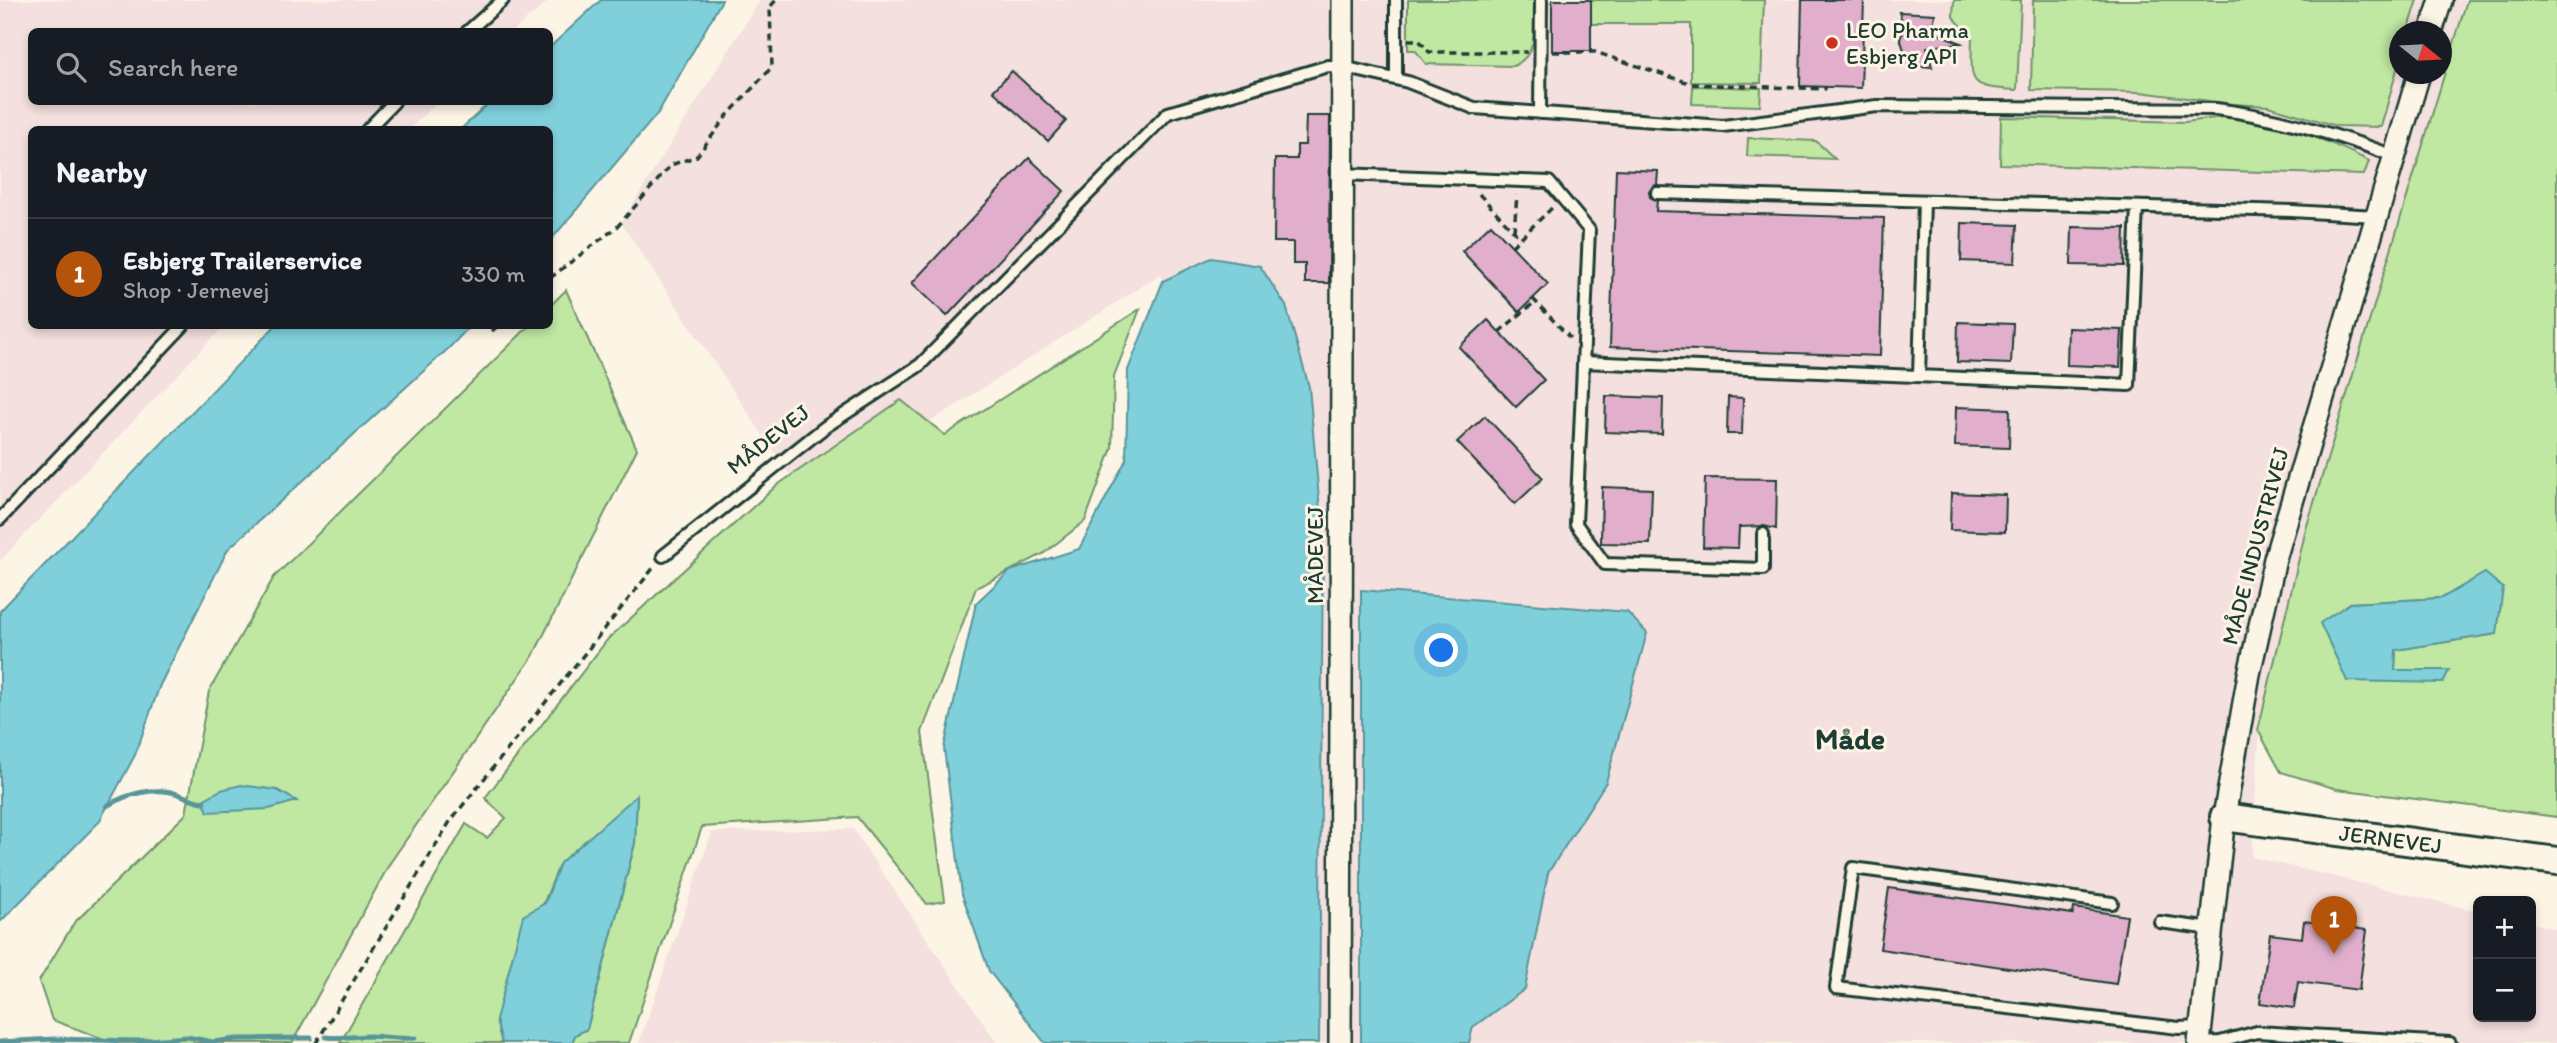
<!DOCTYPE html>
<meta charset="utf-8">
<style>
body{margin:0;font-family:Itim,sans-serif;background:#242831;color:#f1f3f6}
.controls{position:absolute;right:21px;bottom:21px;display:grid;overflow:hidden;border-radius:10px;box-shadow:0 4px 10px #0003}
.controls button{width:63px;height:63px;display:grid;place-items:center;padding:0;border:0;border-bottom:2px solid #363941;background:#171b24;color:#f1f3f6;font:35px sans-serif}
.compass{position:absolute;left:2389px;top:21px;width:63px;height:63px;border-radius:50%;background:#171b24;box-shadow:0 4px 10px #0003;rotate:108deg}
.you{position:absolute;left:1442px;top:651px;width:24px;height:24px;margin:-18px;border:5px solid #fff;border-radius:50%;background:#1a73e8;box-shadow:0 0 0 10px #1a73e833}
.badge{display:grid;place-items:center;width:46px;height:46px;border-radius:50%;background:#b45309;color:#fff;font-size:23px;font-weight:700}
.pin{position:absolute;translate:-50% -58px;filter:drop-shadow(0 2px 4px #0008)}
.pin::after{content:'';position:absolute;top:37px;width:24px;height:21px;background:inherit;clip-path:polygon(0 0,100% 0,50% 100%)}
.list{margin:0;padding:0;list-style:none}
h2{display:flex;justify-content:space-between;align-items:center;height:91px;margin:0;padding:0 28px;font-size:30px}
h2 small{font-size:23px;font-weight:400;color:#9ea1a6}
.list li{display:grid;grid-template-columns:46px 1fr auto;gap:21px;align-items:center;box-sizing:border-box;height:112px;padding:0 28px;border-top:2px solid #363941}
.list b{display:block;font-size:26px;white-space:nowrap}
.list p{margin:0;font-size:23px;white-space:nowrap;color:#9ea1a6}
.list em{font-size:23px;font-style:normal;color:#9ea1a6}
.icon{flex:none;width:38px;height:38px;fill:none;stroke:currentColor;stroke-width:2;stroke-linecap:round;stroke-linejoin:round}
.map{position:relative;flex:none;width:2557px;height:1043px;overflow:hidden}
.search{position:absolute;background:#171b24;box-shadow:0 4px 10px #0003;left:28px;top:28px;width:525px;height:77px;display:flex;align-items:center;gap:18px;box-sizing:border-box;padding:0 24px;border-radius:10px;color:#9ea1a6;font-size:26px}
.panel{position:absolute;background:#171b24;box-shadow:0 4px 10px #0003;left:28px;top:126px;width:525px;height:203px;border-radius:10px}
.map>svg:first-child{display:block}
.built{fill:#f4e0de;fill-rule:evenodd}
.green{fill:#c1e8a3;stroke:#70926c;stroke-width:2;fill-rule:evenodd}
.water{fill:#80d0dc;stroke:#599599;stroke-width:2}
.lines{fill:none;stroke-linecap:round;stroke-linejoin:round}
.stream{stroke:#599599;stroke-width:5}
.building{fill:#e1afcc;stroke:#1f3d34;stroke-width:2}
.service-casing{stroke:#1f3d34;stroke-width:16}
.minor-casing{stroke:#1f3d34;stroke-width:26}
.tertiary-casing{stroke:#1f3d34;stroke-width:32}
.path{stroke:#1f3d34;stroke-width:3.5;stroke-dasharray:7 5;stroke-linecap:butt}
.service{stroke:#fcf5e5;stroke-width:10}
.minor{stroke:#fcf5e5;stroke-width:21}
.tertiary{stroke:#fcf5e5;stroke-width:26}
.poi-dot{fill:#c8321e;stroke:#fcf5e5;stroke-width:2.5}
.labels{text-anchor:middle;stroke-width:6;stroke-linejoin:round;paint-order:stroke}
.poi-label{font-size:23px;fill:#1f3d34;stroke:#fcf5e5;text-anchor:start}
.street-label{font-size:23px;fill:#1f3d34;stroke:#fcf5e5}
.district-label{font-size:30px;font-weight:bold;fill:#1f3d34;stroke:#fcf5e5}
</style>
<div class="map">
<svg width="2557" height="1043" viewBox="0 0 2557 1043">
<rect width="100%" height="100%" fill="#fcf5e5"/>
<filter id="ink" filterUnits="userSpaceOnUse"><feTurbulence type="fractalNoise" baseFrequency=".0143" numOctaves="2"/><feDisplacementMap in="SourceGraphic" scale="14" xChannelSelector="R" yChannelSelector="G"/><feConvolveMatrix kernelMatrix="1 2 1 2 8 2 1 2 1" color-interpolation-filters="sRGB"/></filter>
<g filter="url(#ink)">
<!-- built -->
<path class="built" d="M0,0H550L513,31L32,32V102H437L410,129L32,130V326H224L0,561Z
M760,0H2465L2297,581L2260,725L2252,857L2478,911V1017H2531V923L2557,929V1043H1045L989,971L962,894L944,748L976,603L1010,571L1079,549L1126,460L1128,370L1163,281L1161,274L807,501L621,223ZM2400,32H2442V74H2400Z
M853,829L997,1043H639L712,832Z"/>
<!-- green -->
<path class="green" d="M1408,0H1534C1534,25 1540,55 1513,66L1426,64L1415,50H1408Z
M1591,0H1764L1761,83L1691,82V24H1591Z
M1954,0H2021L2017,90C1967,87 1971,85 1972,37L1953,17Z
M2033,0H2418L2408,31L2400,32L2399,62L2381,127L2337,126L2268,106L2233,104L2140,92L2031,90Z
M2467,0H2557V817L2337,789L2281,772L2258,730L2306,529ZM2485,573L2497,634L2396,650L2395,670H2449L2347,681L2350,603L2442,598Z
M1693,86L1761,88L1760,106L1692,104Z
M2230,116C2279,123 2325,138 2369,161L2364,175L2000,164L2001,117L2185,122Z
M1748,138L1816,141L1835,159L1747,156Z
M566,290L637,449L533,656L390,863L292,1043H115L52,1020L39,981L74,923L186,814L209,691L274,577L529,326H550V306Z
M1140,309L1114,376L1112,448L1085,521L1043,554L976,588L922,732L945,901L927,904L857,817L702,827L629,1043H572L575,1035L587,1029L635,843L637,796L560,863L496,1020L502,1043H340L466,824L487,838L506,818L485,798L608,639L776,486L901,400L945,435Z"/>
<!-- water -->
<path class="water" d="M601,0H722L658,113L550,241V130L461,129L490,102H550V47Z
M1211,258L1260,266L1286,306L1309,387L1323,544L1319,1043H1045L989,971L962,894L944,748L976,603L1010,571L1079,549L1126,460L1128,370L1163,281Z
M275,326H470L449,348L228,549L160,685L135,755L99,822L0,922V611Z
M2485,573L2503,588L2497,634L2396,650L2395,670H2449L2443,683L2347,681L2320,623L2350,603L2442,598Z
M1361,590L1627,612L1647,633L1606,782L1548,873L1525,989L1473,1027L1469,1043H1361Z
M241,785L277,790L297,801L269,809L208,812L203,800L221,790Z
M637,795L635,843L587,1029L575,1035L572,1043H502L496,1020L523,916L545,903L560,863Z"/>
<g class="lines">
<!-- stream -->
<path class="stream" d="M107,806C126,794 155,786 178,794C187,797 194,801 204,802
M326,1037C342,1039 356,1036 371,1036C386,1037 400,1039 415,1038
M0,1042L54,1039L136,1041L187,1037L213,1042L236,1039L311,1038"/>
</g>
<!-- building -->
<path class="building" d="M1552,0H1591V51H1552Z
M1802,0H1864L1861,88L1800,86Z
M1899,12L1935,14L1932,31L1961,43L1927,47L1932,67L1891,63L1904,50L1900,38L1905,29Z
M1012,71L1066,121L1048,141L993,91Z
M1306,116H1330L1329,283H1305V264H1293V242H1274L1275,159H1297V145H1305Z
M1029,158L1064,191L947,316L912,283Z
M1616,169L1658,171L1657,185L1653,186L1649,192L1650,197L1657,201L1656,211L1884,218L1880,356L1610,347Z
M1962,223L2017,225L2015,263L1961,261Z
M1491,224L1548,284L1519,312L1462,251Z
M2072,227L2125,228L2124,266L2071,265Z
M1488,320L1544,380L1516,407L1459,347Z
M1958,322L2013,324L2011,364L1957,362Z
M2068,328L2122,330L2120,367L2067,365Z
M1606,396L1663,398L1662,434L1605,432Z
M1728,397L1743,398L1742,434H1727Z
M1956,407L2010,409L2009,448L1955,446Z
M1485,416L1543,478L1515,504L1457,442Z
M1705,478L1777,479L1776,529L1764,526L1739,527L1738,548L1703,547Z
M1602,487L1652,489L1650,544L1601,543Z
M1951,493L2006,495L2005,532L1950,530Z
M1889,888L2073,914L2074,908L2127,916L2116,984L1880,949Z
M2304,921L2367,930L2359,990L2298,982L2294,1008L2260,1003L2270,934L2302,938Z"/>
<g class="lines">
<defs>
<path id="service" d="M1396,0V79
M467,32L503,0
M1540,113L1541,0
M367,130L394,102
M1342,174L1549,182L1589,230L1576,524L1605,564L1763,569V534
M1657,193L2292,211L2376,216
M1583,362L2129,385L2137,207
M1919,376L1924,201
M0,519L183,326
M663,556L825,427L920,365L1168,113L1328,66L1343,67L1408,82L1474,108L1723,126L1877,106L2216,109C2278,117 2336,134 2394,156
M2112,903L1853,868L1836,988L2179,1028L2201,1027
M2160,922L2212,929
M2199,1043L2220,1042L2257,1032L2450,1043"/>
<path id="minor" d="M2431,32L2441,0
M1340,1043L1343,0
M2199,1043L2224,817L2249,674L2275,559L2419,74"/>
<g id="tertiary">
<path id="s1" d="M2224,817L2557,861"/>
</g>
</defs>
<!-- service casing -->
<use href="#service" class="service-casing"/>
<!-- minor casing -->
<use href="#minor" class="minor-casing"/>
<!-- tertiary casing -->
<use href="#tertiary" class="tertiary-casing"/>
<!-- path -->
<path class="path" d="M1408,40H1419L1429,52H1527
M1553,52H1595L1692,84L1825,89V87
M1479,194L1520,238
M1514,231L1517,195
M1512,246L1553,207
M550,278L617,227L671,165L697,156L726,117L772,67L770,7L776,0
M1533,299L1570,338
M492,331L498,326
M1499,332L1535,302
M316,1043L451,820L655,566"/>
<!-- service -->
<use href="#service" class="service"/>
<!-- minor -->
<use href="#minor" class="minor"/>
<!-- tertiary -->
<use href="#tertiary" class="tertiary"/>
</g>
</g>
<!-- markers -->
<circle class="poi-dot" cx="1832" cy="43" r="7"/>
<g class="labels">
<!-- poi labels -->
<g class="poi-label">
<text x="1846" y="38">LEO Pharma<tspan x="1846" dy="26">Esbjerg API</tspan></text>
</g>
<!-- street labels -->
<g class="street-label">
<text transform="translate(768 439) rotate(-38)" y="8">MÅDEVEJ</text>
<text transform="translate(2255 546) rotate(-75)" y="8">MÅDE INDUSTRIVEJ</text>
<text transform="translate(1315 555) rotate(-90)" y="8">MÅDEVEJ</text>
<text dy="8" stroke="none"><textPath href="#s1" startOffset="168">JERNEVEJ</textPath></text>
</g>
<!-- district labels -->
<g class="district-label">
<text x="1850" y="749">Måde</text>
</g>
</g>
</svg>
<div class="controls">
<button>+</button>
<button>−</button>
</div>
<svg class="compass" viewBox="-18 -18 36 36"><path d="M0-13l5 13h-10z" fill="#e53935"/><path d="M0 13l5-13h-10z" fill="#9ea1a6"/></svg>
<div class="you"></div>
<div class="pin badge" style="left:2334px;top:954px">1</div>
<div class="search"><svg class="icon" aria-label="search" viewBox="0 0 24 24"><circle cx="10" cy="10" r="6"/><path d="M15 15l6 6"/></svg>Search here</div>
<section class="panel">
<h2>Nearby<small></small></h2>
<ul class="list">
<li><span class="badge">1</span><div><b>Esbjerg Trailerservice</b><p>Shop · Jernevej</p></div><em>330 m</em></li>
</ul>
</section>
</div>
